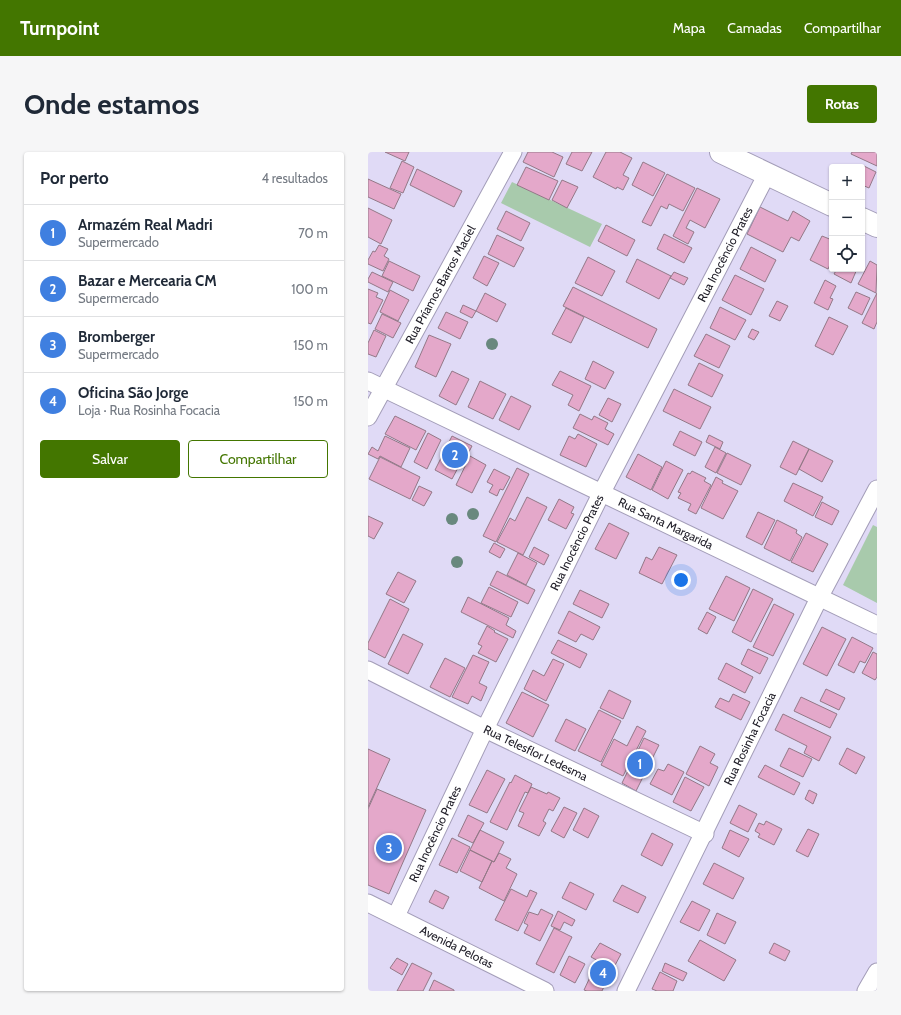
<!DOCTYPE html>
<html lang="pt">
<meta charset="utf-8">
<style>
body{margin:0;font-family:Cabin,sans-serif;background:#f6f6f7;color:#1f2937}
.controls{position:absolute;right:12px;top:12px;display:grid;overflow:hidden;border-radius:4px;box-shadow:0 1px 3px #0004}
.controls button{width:36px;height:36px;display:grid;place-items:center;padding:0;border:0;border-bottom:1px solid #e0e1e3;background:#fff;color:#1f2937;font:20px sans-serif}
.you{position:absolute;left:313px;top:428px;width:14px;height:14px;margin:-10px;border:3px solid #fff;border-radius:50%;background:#1a73e8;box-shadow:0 0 0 6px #1a73e833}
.badge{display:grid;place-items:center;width:26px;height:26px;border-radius:50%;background:#437600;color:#fff;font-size:13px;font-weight:700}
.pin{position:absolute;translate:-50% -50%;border:2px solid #fff;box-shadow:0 1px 4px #0006}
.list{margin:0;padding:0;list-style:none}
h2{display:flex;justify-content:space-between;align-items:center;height:52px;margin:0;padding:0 16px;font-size:17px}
h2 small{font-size:13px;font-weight:400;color:#747a83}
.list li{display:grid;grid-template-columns:26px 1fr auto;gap:12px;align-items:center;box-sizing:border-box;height:56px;padding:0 16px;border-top:1px solid #e0e1e3}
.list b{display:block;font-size:15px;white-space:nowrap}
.list p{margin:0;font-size:13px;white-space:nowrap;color:#747a83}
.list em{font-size:13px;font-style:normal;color:#747a83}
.actions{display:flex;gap:8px;padding:12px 16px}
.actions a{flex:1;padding:9px 0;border:1px solid #437600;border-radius:4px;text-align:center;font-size:14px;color:#437600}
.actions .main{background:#437600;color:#fff}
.icon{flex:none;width:22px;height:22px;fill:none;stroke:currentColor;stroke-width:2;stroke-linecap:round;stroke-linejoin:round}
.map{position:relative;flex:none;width:509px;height:839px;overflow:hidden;border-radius:4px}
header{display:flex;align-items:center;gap:24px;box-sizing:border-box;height:56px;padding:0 20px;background:#437600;color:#fff}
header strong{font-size:19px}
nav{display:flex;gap:22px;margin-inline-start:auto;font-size:14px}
.intro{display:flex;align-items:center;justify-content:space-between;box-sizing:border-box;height:96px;padding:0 24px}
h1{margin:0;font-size:28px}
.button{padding:10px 18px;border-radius:4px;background:#437600;color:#fff;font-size:14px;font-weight:700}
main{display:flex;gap:24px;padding:0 24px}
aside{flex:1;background:#fff;border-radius:4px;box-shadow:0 1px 3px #0004}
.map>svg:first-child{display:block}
.green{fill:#a8caac}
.building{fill:#e4a8ca;stroke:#937887}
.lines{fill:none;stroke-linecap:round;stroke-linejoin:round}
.minor-casing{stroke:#a39db8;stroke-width:19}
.major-casing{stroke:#a39db8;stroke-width:24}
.minor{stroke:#fff;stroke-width:17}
.major{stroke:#fff;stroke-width:22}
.tree{fill:#69887e}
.labels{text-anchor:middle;stroke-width:3;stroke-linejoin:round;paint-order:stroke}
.street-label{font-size:12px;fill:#22202a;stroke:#fff}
</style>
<header>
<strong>Turnpoint</strong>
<nav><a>Mapa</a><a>Camadas</a><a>Compartilhar</a></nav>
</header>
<div class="intro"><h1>Onde estamos</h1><a class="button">Rotas</a></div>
<main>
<aside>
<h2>Por perto<small>4 resultados</small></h2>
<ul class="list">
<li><span class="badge" style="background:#3f7fe0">1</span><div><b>Armazém Real Madri</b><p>Supermercado</p></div><em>70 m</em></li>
<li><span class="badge" style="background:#3f7fe0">2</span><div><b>Bazar e Mercearia CM</b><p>Supermercado</p></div><em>100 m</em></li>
<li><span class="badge" style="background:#3f7fe0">3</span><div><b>Bromberger</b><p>Supermercado</p></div><em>150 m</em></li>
<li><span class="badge" style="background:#3f7fe0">4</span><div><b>Oficina São Jorge</b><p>Loja · Rua Rosinha Focacia</p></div><em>150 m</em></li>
</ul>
<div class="actions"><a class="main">Salvar</a><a>Compartilhar</a></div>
</aside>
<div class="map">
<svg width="509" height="839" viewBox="0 0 509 839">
<rect width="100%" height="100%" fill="#e0daf6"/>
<!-- green -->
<path class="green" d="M144,30L234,72L222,95L133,51Z
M505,373L509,375V451L475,433Z"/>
<!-- building -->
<path class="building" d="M17,0H41L37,9Z
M160,0H184L195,5L186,25L155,10Z
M204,0H224L214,19L198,12Z
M238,0H252L264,6L255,23L261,26L255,38L249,35L248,37L225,25Z
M484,0H509V14L483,2Z
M34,9L46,15L35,41L22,36Z
M275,10L297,21L285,44L264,33Z
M496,14L508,20L501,36L494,33V19Z
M158,15L190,29L181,48L149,33Z
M49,17L94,39L86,55L42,33Z
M299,22L327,36L315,59L301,52L299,57L293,54L283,74L274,70Z
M0,27L33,42L26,57L0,45Z
M194,28L210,35L199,56L184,48Z
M329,36L352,47L337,76L322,68L318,76L326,80L320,92L305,84Z
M392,55L420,69L425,59L442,69L431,89L423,85L415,100L379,82Z
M0,56L24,68L13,92L0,85Z
M138,59L162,71L153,89L129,77Z
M238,73L267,88L259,104L230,89Z
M296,82L324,96L316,111L289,97Z
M129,83L156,96L146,115L120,102Z
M454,84L464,88V109L460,117L442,108Z
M11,93L20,97L16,104L21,107L15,119L0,112V108L5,99L7,100Z
M383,95L408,108L397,130L372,117Z
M116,104L131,111L119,134L105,126Z
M220,105L247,119L234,144L207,131Z
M269,107L303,124L291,147L258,130Z
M21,109L52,124L45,139L14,124Z
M502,109L509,113L508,141L490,132Z
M469,117H489L483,131L466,122Z
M4,120L25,130L20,140L0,130V127Z
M306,120L320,126L316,133L302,126Z
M367,123L396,137L383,163L354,148Z
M457,128L468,134L462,146L465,147L460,158L446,151Z
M205,135L289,177L280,196L195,154Z
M0,137L10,141L8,145L15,148L3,172L0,171Z
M22,138L41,148L30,169L12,160Z
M488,140L502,146L494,163L480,156Z
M117,141L138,152L129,170L108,159Z
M509,141V170L506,177L494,171Z
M409,149L420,154L412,169L401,164Z
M95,153L108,159L104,166L92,160Z
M352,155L378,168L367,188L342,176Z
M198,156L216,165L203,191L184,182Z
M78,160L100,170L92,187L70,176Z
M14,162L33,171L25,186L7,177Z
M461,165L480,174L465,203L447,194Z
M384,177L391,180L386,188L380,185Z
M6,178L18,184L8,205L0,202V191Z
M338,182L362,194L351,216L326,204Z
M61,183L83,192L68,225L47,215Z
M225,209L246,220L237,237L217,227Z
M331,211L355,223L344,245L320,233Z
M84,219L101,227L88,253L71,244Z
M192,219L223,234L211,259L200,253L205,243L184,233Z
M112,229L138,242L125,267L100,255Z
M306,237L343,255L332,277L295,259Z
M143,244L163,254L151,278L131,268Z
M240,246L253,252L244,270L231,263Z
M212,262L224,268L226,264L240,271L237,277L246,282L240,293L205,276Z
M27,264L58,279L48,298L17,282Z
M312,279L334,290L327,304L305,293Z
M60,281L73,288L59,317L46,310Z
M210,282L229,292L218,315L192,303L201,284L207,287Z
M341,283L355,290L352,297L338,290Z
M17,284L42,296L33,315L12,304L10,307L0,302L4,295L10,299Z
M84,284L104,294L94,313L92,312L84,327L67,318Z
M425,289L441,297L428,323L412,315Z
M347,295L358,301L348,321L337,315Z
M441,297L465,309L454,330L431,317Z
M359,301L383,313L373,333L349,321Z
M270,302L294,315L283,338L258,325Z
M102,304L118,313L104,341L88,333Z
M12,305L52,325L42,347L1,327Z
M298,309L315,318L300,347L284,338Z
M149,316L161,322L128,390L115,384Z
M126,317L142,325L135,338L132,337L129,344L121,340L125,333L119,330Z
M324,319L338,326L336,329L343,333L328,362L320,358L323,352L310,346L313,341L310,340L320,321L322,322Z
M348,325L355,329L354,331L370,339L355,367L333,356Z
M425,331L455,345L445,364L416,349Z
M51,334L64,340L56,354L44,348Z
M159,345L179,355L155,403L129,390L142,366L147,369Z
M191,347L206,355L203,361L206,362L198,377L180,368Z
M454,350L471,359L464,373L447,365Z
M390,360L407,368L394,393L378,385Z
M0,364L15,371L6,387L0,384Z
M409,368L429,378L428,381L434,385L422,409L396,396Z
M241,371L261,381L248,407L227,397Z
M438,381L460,392L445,420L423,410Z
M126,391L137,397L132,406L121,400Z
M166,395L181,403L176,413L161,405Z
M291,395L309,403L294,432L271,421L278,405L284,408Z
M150,401L169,411L158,433L139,423Z
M129,419L167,438L160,452L122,433Z
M30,420L48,429L36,451L18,442Z
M358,424L382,436L366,469L341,457Z
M121,435L150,450L143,465L113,451Z
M385,437L405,447L383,490L364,480Z
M212,438L241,452L234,466L205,452Z
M100,445L141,466L138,473L148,479L145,486L93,460Z
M22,447L41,457L17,506L0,497V491Z
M406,452L426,462L405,504L385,495Z
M201,459L232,475L225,488L213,482L208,490L190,481Z
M339,460L348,465L339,482L330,477Z
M119,474L127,479L126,480L140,487L128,510L110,501L114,494L110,492Z
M454,475L478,487L459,524L435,512Z
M35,482L55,492L40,522L20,512Z
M484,485L505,496L497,511L492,509L486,521L470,513Z
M190,488L219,502L212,516L183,501Z
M380,497L400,506L392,522L373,512Z
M505,500L509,502V525L507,528L494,521Z
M105,503L121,510L111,531L119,535L113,549L104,544L100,552L84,545Z
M77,506L97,516L82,545L62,535Z
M185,507L196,512L178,549L156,537L165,518L176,524Z
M358,511L385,525L377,541L350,527Z
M458,537L477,546L471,558L452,549Z
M241,538L263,549L255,567L232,556Z
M154,540L181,553L165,585L138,571Z
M365,542L382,550L373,568L347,555L352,546L361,550Z
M433,545L469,562L462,576L426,559Z
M231,558L253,569L233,610L210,599Z
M415,562L463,585L451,609L436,601L439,594L407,578Z
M198,567L218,577L207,599L187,589Z
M269,574L278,579L255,624L233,613L246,587L259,594Z
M276,586L291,593L268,639L254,631Z
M332,594L347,602L342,611L350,615L341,634L318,622Z
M421,596L444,607L435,625L412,614Z
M479,596L497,605L488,622L471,612Z
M0,597L22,607L0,655Z
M300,612L316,620L304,643L282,632L290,617L296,619Z
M397,613L432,631L426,643L390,625Z
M119,618L137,627L119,661L101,653Z
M147,623L164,632L160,641L157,640L139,678L122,670L142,630L143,631Z
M317,625L336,635L323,659L305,650Z
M163,635L179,642L180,640L192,646L185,659L181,657L175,669L178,671L171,684L150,674L156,661L151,659Z
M9,637L58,658L21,742L0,733V657Z
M441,638L449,642L445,652L437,647Z
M371,653L389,662L380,680L362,671Z
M196,655L209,661L196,686L183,679Z
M216,656L231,664L220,686L205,678Z
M100,663L116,671L105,691L90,684Z
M398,669L414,677L406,693L390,685L392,682L387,679L391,671L396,673Z
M440,677L451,682L440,705L428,699Z
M112,678L136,690L126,710L102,698Z
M362,678L381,687L371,705L354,696Z
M284,681L305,692L294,714L273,703Z
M84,686L102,695L89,721L71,713Z
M102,698L124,709L114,730L92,719Z
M131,701L143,707L138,716L149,722L136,749L111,736L124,709L126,710Z
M346,711L376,726L365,747L335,732Z
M202,730L226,742L218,758L194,746Z
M254,733L278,745L270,761L245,749Z
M143,737L159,745L162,738L169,741L150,779L127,768Z
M67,738L81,745L75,757L61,750Z
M324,749L342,758L331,779L312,770Z
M173,757L185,763L172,789L156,781L160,773L156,771L161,760L170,763Z
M190,759L207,768L204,774L196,770L192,778L183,774Z
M349,761L368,770L357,792L339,783Z
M186,776L204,785L186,821L168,812Z
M332,788L368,808L356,829L320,809Z
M232,791L253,802L245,817L223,805Z
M406,791L422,799L417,809L401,801Z
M201,804L217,812L207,831L192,823Z
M29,806L40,812L34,823L22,816Z
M44,811L64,821L55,839H29Z
M297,811L319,821L315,829L294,819Z
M231,813L244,819L240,828L226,822Z
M292,820L309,829L305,839H289L284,837Z
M223,823L238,830L234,839H219L216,838Z
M66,828L86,838V839H61Z"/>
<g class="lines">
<defs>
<g id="minor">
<path id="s1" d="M0,229L509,473"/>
<path id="s2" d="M0,265L145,0"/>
<path id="s3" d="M0,518L117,577L337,682"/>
<path id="s4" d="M0,751L177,839"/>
<path id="s5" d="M28,764L117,577L234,340L399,22"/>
<path id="s6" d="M258,839L452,444L509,337"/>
<path d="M498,839L509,820"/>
</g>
<path id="major" d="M353,0L464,53
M494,67L509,74"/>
</defs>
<!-- minor casing -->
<use href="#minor" class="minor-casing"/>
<!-- major casing -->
<use href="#major" class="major-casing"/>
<!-- minor -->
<use href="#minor" class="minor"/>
<!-- major -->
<use href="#major" class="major"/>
</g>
<!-- trees -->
<g class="tree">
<circle cx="124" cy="192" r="6"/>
<circle cx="105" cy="362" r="6"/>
<circle cx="84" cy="367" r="6"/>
<circle cx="89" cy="410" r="6"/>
</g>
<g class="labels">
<!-- street labels -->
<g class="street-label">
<text dy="4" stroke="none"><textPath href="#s5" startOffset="739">Rua Inocêncio Prates</textPath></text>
<text dy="4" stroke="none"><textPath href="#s2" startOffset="151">Rua Príamos Barros Maciel</textPath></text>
<text dy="4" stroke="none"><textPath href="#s1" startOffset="330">Rua Santa Margarida</textPath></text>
<text dy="4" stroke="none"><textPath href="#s5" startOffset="415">Rua Inocêncio Prates</textPath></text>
<text dy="4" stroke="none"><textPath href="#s6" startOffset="281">Rua Rosinha Focacia</textPath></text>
<text dy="4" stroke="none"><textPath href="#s3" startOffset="187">Rua Telesflor Ledesma</textPath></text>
<text dy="4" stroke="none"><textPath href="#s5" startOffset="91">Rua Inocêncio Prates</textPath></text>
<text dy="4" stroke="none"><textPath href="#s4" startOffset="99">Avenida Pelotas</textPath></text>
</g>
</g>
</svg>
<div class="controls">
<button>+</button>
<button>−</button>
<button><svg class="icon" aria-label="locate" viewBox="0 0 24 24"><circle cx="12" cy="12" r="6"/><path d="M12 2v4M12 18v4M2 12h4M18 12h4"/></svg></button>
</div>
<div class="you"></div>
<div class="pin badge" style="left:272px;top:612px;background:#3f7fe0">1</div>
<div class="pin badge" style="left:87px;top:303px;background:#3f7fe0">2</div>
<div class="pin badge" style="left:21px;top:696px;background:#3f7fe0">3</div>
<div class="pin badge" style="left:235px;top:821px;background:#3f7fe0">4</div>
</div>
</main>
